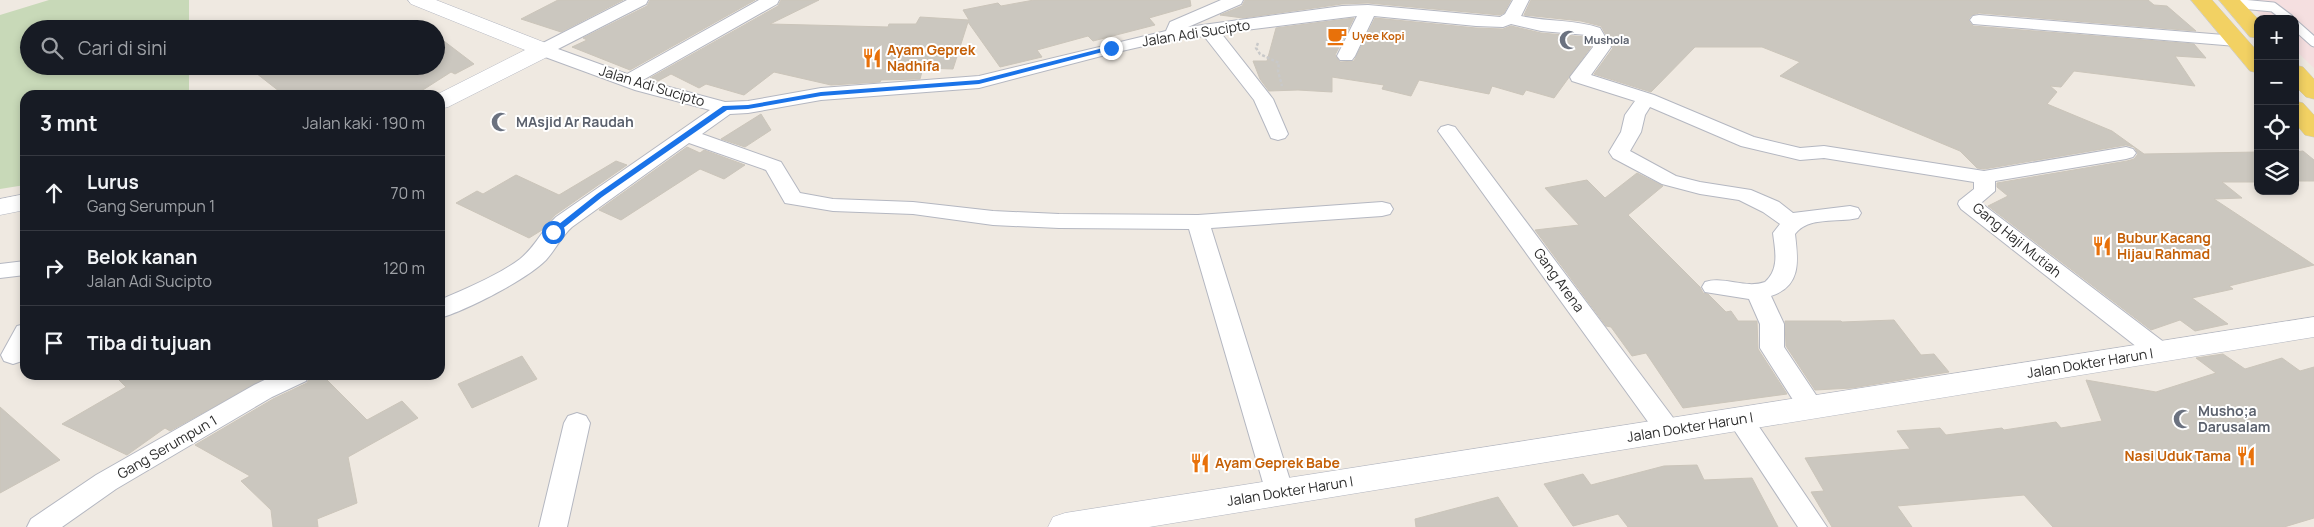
<!DOCTYPE html>
<html lang="id">
<meta charset="utf-8">
<style>
body{margin:0;font-family:Manrope,sans-serif;background:#242831;color:#f1f3f6}
.controls{position:absolute;right:15px;top:15px;display:grid;overflow:hidden;border-radius:10px;box-shadow:0 2px 8px #0003}
.controls button{width:45px;height:45px;display:grid;place-items:center;padding:0;border:0;border-bottom:1px solid #363941;background:#171b24;color:#f1f3f6;font:25px sans-serif}
.stop{position:absolute;width:15px;height:15px;margin:-11px;border:4px solid #1a73e8;border-radius:50%;background:#fff}
.stop.end{background:#1a73e8;border-color:#fff;box-shadow:0 1px 5px #0008}
.list{margin:0;padding:0;list-style:none}
h2{display:flex;justify-content:space-between;align-items:center;height:65px;margin:0;padding:0 20px;font-size:21px}
h2 small{font-size:16px;font-weight:400;color:#9ea1a6}
.list li{display:grid;grid-template-columns:32px 1fr auto;gap:15px;align-items:center;box-sizing:border-box;height:75px;padding:0 20px;border-top:1px solid #363941}
.list b{display:block;font-size:19px;white-space:nowrap}
.list p{margin:0;font-size:16px;white-space:nowrap;color:#9ea1a6}
.list em{font-size:16px;font-style:normal;color:#9ea1a6}
.icon{flex:none;width:28px;height:28px;fill:none;stroke:currentColor;stroke-width:2;stroke-linecap:round;stroke-linejoin:round}
.map{position:relative;flex:none;width:2314px;height:527px;overflow:hidden}
.search{position:absolute;background:#171b24;box-shadow:0 2px 8px #0003;left:20px;top:20px;width:425px;height:55px;display:flex;align-items:center;gap:12px;box-sizing:border-box;padding:0 18px;border-radius:28px;color:#9ea1a6;font-size:19px}
.panel{position:absolute;background:#171b24;box-shadow:0 2px 8px #0003;left:20px;top:90px;width:425px;height:290px;border-radius:15px}
.map>svg:first-child{display:block}
.medical{fill:#f5dfe0}
.cemetery{fill:#c8d9b8}
.building{fill:#cbc7bf;stroke:#cbc5ba}
.lines{fill:none;stroke-linecap:round;stroke-linejoin:round}
.lane-casing{stroke:#b4b7c1;stroke-width:11}
.street-casing{stroke:#b4b7c1;stroke-width:2}
.secondary-casing{stroke:#b4b7c1;stroke-width:1}
.primary-casing{stroke:#c9c9c9;stroke-width:1}
.path{stroke:#c9c9c9;stroke-width:2.5;stroke-dasharray:3 2;stroke-linecap:butt}
.lane{stroke:#fff;stroke-width:9}
.street{fill:#fff;fill-rule:evenodd}
.secondary{fill:#fff;fill-rule:evenodd}
.primary{fill:#f2d163;fill-rule:evenodd}
.route{fill:#1a73e8}
.labels{text-anchor:middle;stroke-width:4;stroke-linejoin:round;paint-order:stroke}
.far-food-label{font-size:11px;font-weight:bold;fill:#c56008;stroke:#fff;text-anchor:start}
.far-worship-label{font-size:11px;font-weight:bold;fill:#5b616d;stroke:#fff;text-anchor:start}
.street-label{font-size:14px;fill:#2e2e2e;stroke:#fff}
.food-label{font-size:14px;font-weight:bold;fill:#c56008;stroke:#fff;text-anchor:start}
.worship-label{font-size:14px;font-weight:bold;fill:#5b616d;stroke:#fff;text-anchor:start}
</style>
<div class="map">
<svg width="2314" height="527" viewBox="0 0 2314 527">
<rect width="100%" height="100%" fill="#efe9e1"/>
<!-- medical -->
<path class="medical" d="M2246,0H2314V68L2295,50V19H2264Z"/>
<!-- cemetery -->
<path class="cemetery" d="M49,0H189V29H29V66H189V90L212,95H25V185L0,189V15Z"/>
<!-- building -->
<path class="building" d="M558,0H623L561,32L521,19Z
M650,0H755L630,70L572,47L587,40L583,38L647,6Z
M781,0H819L770,24L888,27L889,24H916L920,17L969,20L963,10L998,3L1001,6L1034,0H1190L1191,6L1149,18L1155,25L1093,41L1088,36L1037,50L1042,57L1000,67L968,22L953,69L923,68L920,79L881,80L880,82L831,85L774,72L744,95L706,84L699,88L671,74L658,81L650,78L778,6Z
M1245,0H1511L1504,13L1500,15L1368,3L1342,4L1243,18L1220,15L1242,6Z
M1531,0H2148L2154,5L2167,6L2196,31L1979,13L1972,15L1968,20L1973,26L2194,44L2206,58L2175,56L2195,86L2074,71L2061,87L2050,86L2057,92L2047,104L2112,131L2144,154L2258,152V182H2222L2242,198L2214,199L2314,265L2229,286L2233,289L2192,298L2228,324L2195,331L2180,320L2151,330L1988,206L2008,196L1997,187V183L2127,161L2134,159L2138,154L2134,147L2126,145L1984,169L1977,168L1960,151L1780,76L1800,62L1762,47H1695L1651,92L1594,74L1613,48L1601,26L1581,21L1524,15Z
M1354,18L1335,55L1340,62L1354,61L1375,18L1476,28L1503,29L1511,26L1541,33L1586,37L1591,47L1554,98L1526,90L1523,95L1492,86L1489,94L1419,80L1411,96L1382,89L1384,85L1332,77V92L1298,90L1269,91L1260,79L1253,61H1267L1276,28Z
M436,35L474,64L455,74L451,72L415,95H284L247,66H436Z
M761,114L771,130L745,147L721,139Z
M687,147L700,153L704,150L745,165L724,179L700,169L621,220L599,210Z
M2303,151L2314,160V181H2295V152Z
M616,161L627,165L555,215L542,230L529,238L456,203L477,191L483,194L516,175L559,195Z
M1637,173L1663,186L1628,215L1700,287L1703,293L1708,294L1726,312L1731,311L1738,321H1757L1758,349L1787,394L1683,408L1646,353L1632,356L1611,327L1606,326L1535,230L1579,225L1545,188L1587,180L1605,198Z
M1894,320L1921,355L1934,354L1949,372L1852,388L1815,390L1786,346L1785,321H1841L1842,322Z
M2223,354L2245,369L2282,358L2300,371L2314,367V518L2284,527H2053L2024,495L1897,506L1912,527H1832L1811,492L1824,491L1805,458L1910,449L1897,431L1940,428L1946,435L2002,428L2004,430L2056,422L2061,428L2102,421L2086,380L2156,392L2216,373L2196,358Z
M522,356L537,379L472,408L458,384Z
M114,375H271L170,431L165,428L127,455L62,424L126,387Z
M311,375H322L367,420L402,401L418,418L348,457L357,503L317,519L318,527H273L271,510L241,481L250,476L195,445L273,399L307,383Z
M0,407L60,460L0,493Z
M1697,465L1704,480L1752,478L1778,527H1628L1618,514L1573,526L1544,484L1583,474L1591,485L1664,466Z
M1498,497L1518,527H1416L1415,519Z"/>
<g class="lines">
<defs>
<path id="lane" d="M2231,3L2273,7L2289,19
M2295,25L2314,42"/>
<path id="street" d="M627,0H648L646,4L558,49L627,74L759,0H779L777,4L643,80L725,102L748,101L821,88L979,76L1166,31L1170,22L1221,0H1243L1241,4L1188,27L1342,6L1368,5L1500,17L1505,14L1513,0H1529L1521,16C1547,22 1575,19 1600,28L1611,47L1591,75L1654,95L1754,137L1800,148L1824,146L1984,171L2126,147L2133,149L2136,153L2133,157L2126,159L1995,181V191L1981,203L2169,346L2172,352L2169,358L2160,360L2151,358L1961,209L1958,204L1959,201L1974,189V182L1824,158L1800,160L1741,146L1650,107L1645,115L1641,132L1630,151L1676,176L1700,182L1751,190L1779,202L1793,213L1850,206L1858,208L1861,213L1858,218C1837,223 1809,216 1795,234C1798,260 1802,286 1771,296L1784,324V347L1824,407L1820,414L1811,416L1802,414L1760,348V324L1749,299L1705,292L1702,287L1705,282C1725,276 1745,289 1765,282C1780,269 1775,250 1773,233L1780,224L1763,212L1739,200L1700,194L1662,184L1613,158L1609,152L1621,132L1625,115L1635,101L1572,81L1570,77L1593,47L1587,35L1541,31L1511,24L1503,27L1476,26L1374,16L1355,56L1352,60H1340L1337,56L1357,16L1221,33L1273,99L1288,134L1285,138L1278,140L1271,138L1254,100L1204,36L1170,40L1113,53L979,88L821,100L748,113L730,114L702,134L781,162L800,193L833,199L913,202L993,211L1059,214L1198,215L1382,202L1390,204L1393,209L1390,214L1382,216L1211,228L1294,493L1290,501L1280,504L1270,501L1266,493L1189,229L1059,228L993,225L913,214L833,211L785,203L766,170L689,143L572,227C561,237 555,250 546,260C526,280 467,310 440,318V300C467,288 497,276 520,259C535,247 542,230 556,217L710,110L635,90L537,54L534,50L537,46Z
M1979,15L2236,36L2242,37L2245,41L2242,45L2236,46L1973,24L1970,20L1973,16Z
M1448,125L1455,127L1677,423L1681,430L1677,437L1668,440L1659,437L1438,131L1441,127Z
M25,261V275L0,278V264Z
M25,324V355L22,361L13,364L4,361L1,355L17,326Z
M275,375H309L306,381L272,397L116,489L62,527H27L31,519L96,475L254,385Z
M1740,410L1749,412L1827,527H1798L1727,419L1731,412Z
M577,413L586,416L590,423L567,527H539L564,423L568,416Z"/>
<path id="secondary" d="M408,0H436L551,45L554,50L551,55L448,107L440,109V95H436L525,50L411,4Z
M25,194V210L0,215V199Z
M2314,317V337L1149,527H1048L1053,517L1065,513Z"/>
<path id="primary" d="M2191,0H2212L2258,52V73L2250,71Z
M2219,0H2240L2258,19V38L2250,37Z
M2295,65L2303,67L2314,79V99L2306,97L2295,86Z
M2295,101L2303,103L2314,115V137L2305,135L2295,123Z"/>
</defs>
<!-- lane casing -->
<use href="#lane" class="lane-casing"/>
<!-- street casing -->
<use href="#street" class="street-casing"/>
<!-- secondary casing -->
<use href="#secondary" class="secondary-casing"/>
<!-- primary casing -->
<use href="#primary" class="primary-casing"/>
<!-- path -->
<path class="path" d="M1258,43L1256,48L1260,54L1279,63L1278,71L1282,86"/>
<!-- lane -->
<use href="#lane" class="lane"/>
<!-- street -->
<use href="#street" class="street"/>
<!-- secondary -->
<use href="#secondary" class="secondary"/>
<!-- primary -->
<use href="#primary" class="primary"/>
</g>
<!-- route -->
<path class="route" d="M1111,46L1114,49L979,84L821,96L748,109L727,110L602,197L556,234L549,232L597,194L723,106L748,105L821,92L979,80Z"/>
<!-- icons -->
<defs>
<symbol id="cafe-bare" viewBox="-9 -9 18 18"><path d="M-5.5-4.5H6V0H3Q3 3.5 0 3.5H-2.5Q-5.5 3.5-5.5 0ZM3-3.2v2h1.7v-2ZM-6 4.5H4V6H-6Z" fill="#e8710a" stroke="#fff" stroke-width="2.5" paint-order="stroke"/></symbol>
<symbol id="mosque-bare" viewBox="-9 -9 18 18"><path d="M3.5-4.9A6 6 0 1 0 3.5 4.9A5 5 0 1 1 3.5-4.9Z" fill="#6b7280" stroke="#fff" stroke-width="2.5" paint-order="stroke"/></symbol>
<symbol id="restaurant-bare" viewBox="-9 -9 18 18"><path d="M-5-6h1v4h1v-4h1v4h1v-4h1v5L-1.5 .5V6h-2V.5L-5-1ZM5-6V6H3V1.5H1.5Q1.5-4 5-6Z" fill="#e8710a" stroke="#fff" stroke-width="2.5" paint-order="stroke"/></symbol>
</defs>
<g fill-rule="evenodd">
<use href="#cafe-bare" x="1323" y="22" width="28" height="28"/>
<use href="#mosque-bare" x="1555" y="26" width="28" height="28"/>
<use href="#restaurant-bare" x="858" y="44" width="28" height="28"/>
<use href="#mosque-bare" x="487" y="108" width="28" height="28"/>
<use href="#restaurant-bare" x="2088" y="232" width="28" height="28"/>
<use href="#mosque-bare" x="2169" y="405" width="28" height="28"/>
<use href="#restaurant-bare" x="2232" y="442" width="28" height="28"/>
<use href="#restaurant-bare" x="1186" y="449" width="28" height="28"/>
</g>
<g class="labels">
<!-- far-food labels -->
<g class="far-food-label">
<text x="1352" y="40">Uyee Kopi</text>
</g>
<!-- far-worship labels -->
<g class="far-worship-label">
<text x="1584" y="44">Mushola</text>
</g>
<!-- street labels -->
<g class="street-label">
<text transform="translate(1196 33) rotate(-9)" y="5">Jalan Adi Sucipto</text>
<text transform="translate(652 86) rotate(17)" y="5">Jalan Adi Sucipto</text>
<text transform="translate(2017 240) rotate(39)" y="5">Gang Haji Mutiah</text>
<text transform="translate(1559 280) rotate(54)" y="5">Gang Arena</text>
<text transform="translate(2090 363) rotate(-9)" y="5">Jalan Dokter Harun I</text>
<text transform="translate(1690 427) rotate(-9)" y="5">Jalan Dokter Harun I</text>
<text transform="translate(167 447) rotate(-30)" y="5">Gang Serumpun 1</text>
<text transform="translate(1290 491) rotate(-9)" y="5">Jalan Dokter Harun I</text>
</g>
<!-- food labels -->
<g class="food-label">
<text x="887" y="55">Ayam Geprek<tspan x="887" dy="16">Nadhifa</tspan></text>
<text x="2117" y="243">Bubur Kacang<tspan x="2117" dy="16">Hijau Rahmad</tspan></text>
<text x="2231" y="461" text-anchor="end">Nasi Uduk Tama</text>
<text x="1215" y="468">Ayam Geprek Babe</text>
</g>
<!-- worship labels -->
<g class="worship-label">
<text x="516" y="127">MAsjid Ar Raudah</text>
<text x="2198" y="416">Musho;a<tspan x="2198" dy="16">Darusalam</tspan></text>
</g>
</g>
</svg>
<div class="controls">
<button>+</button>
<button>−</button>
<button><svg class="icon" aria-label="locate" viewBox="0 0 24 24"><circle cx="12" cy="12" r="6"/><path d="M12 2v4M12 18v4M2 12h4M18 12h4"/></svg></button>
<button><svg class="icon" aria-label="layers" viewBox="0 0 24 24"><path d="M12 4l9 5-9 5-9-5zM3 14l9 5 9-5"/></svg></button>
</div>
<div class="stop" style="left:553px;top:232px"></div>
<div class="stop end" style="left:1111px;top:48px"></div>
<div class="search"><svg class="icon" aria-label="search" viewBox="0 0 24 24"><circle cx="10" cy="10" r="6"/><path d="M15 15l6 6"/></svg>Cari di sini</div>
<section class="panel">
<h2>3 mnt<small>Jalan kaki · 190 m</small></h2>
<ul class="list">
<li><svg class="icon" aria-label="ahead" viewBox="0 0 24 24"><path d="M12 20V5M6 11l6-6 6 6"/></svg><div><b>Lurus</b><p>Gang Serumpun 1</p></div><em>70 m</em></li>
<li><svg class="icon" aria-label="right" viewBox="0 0 24 24"><path d="M7 20v-9h11M14 6l5 5-5 5"/></svg><div><b>Belok kanan</b><p>Jalan Adi Sucipto</p></div><em>120 m</em></li>
<li><svg class="icon" aria-label="arrive" viewBox="0 0 24 24"><path d="M6 21V4h12l-3 4 3 4H6"/></svg><div><b>Tiba di tujuan</b></div></li>
</ul>
</section>
</div>
